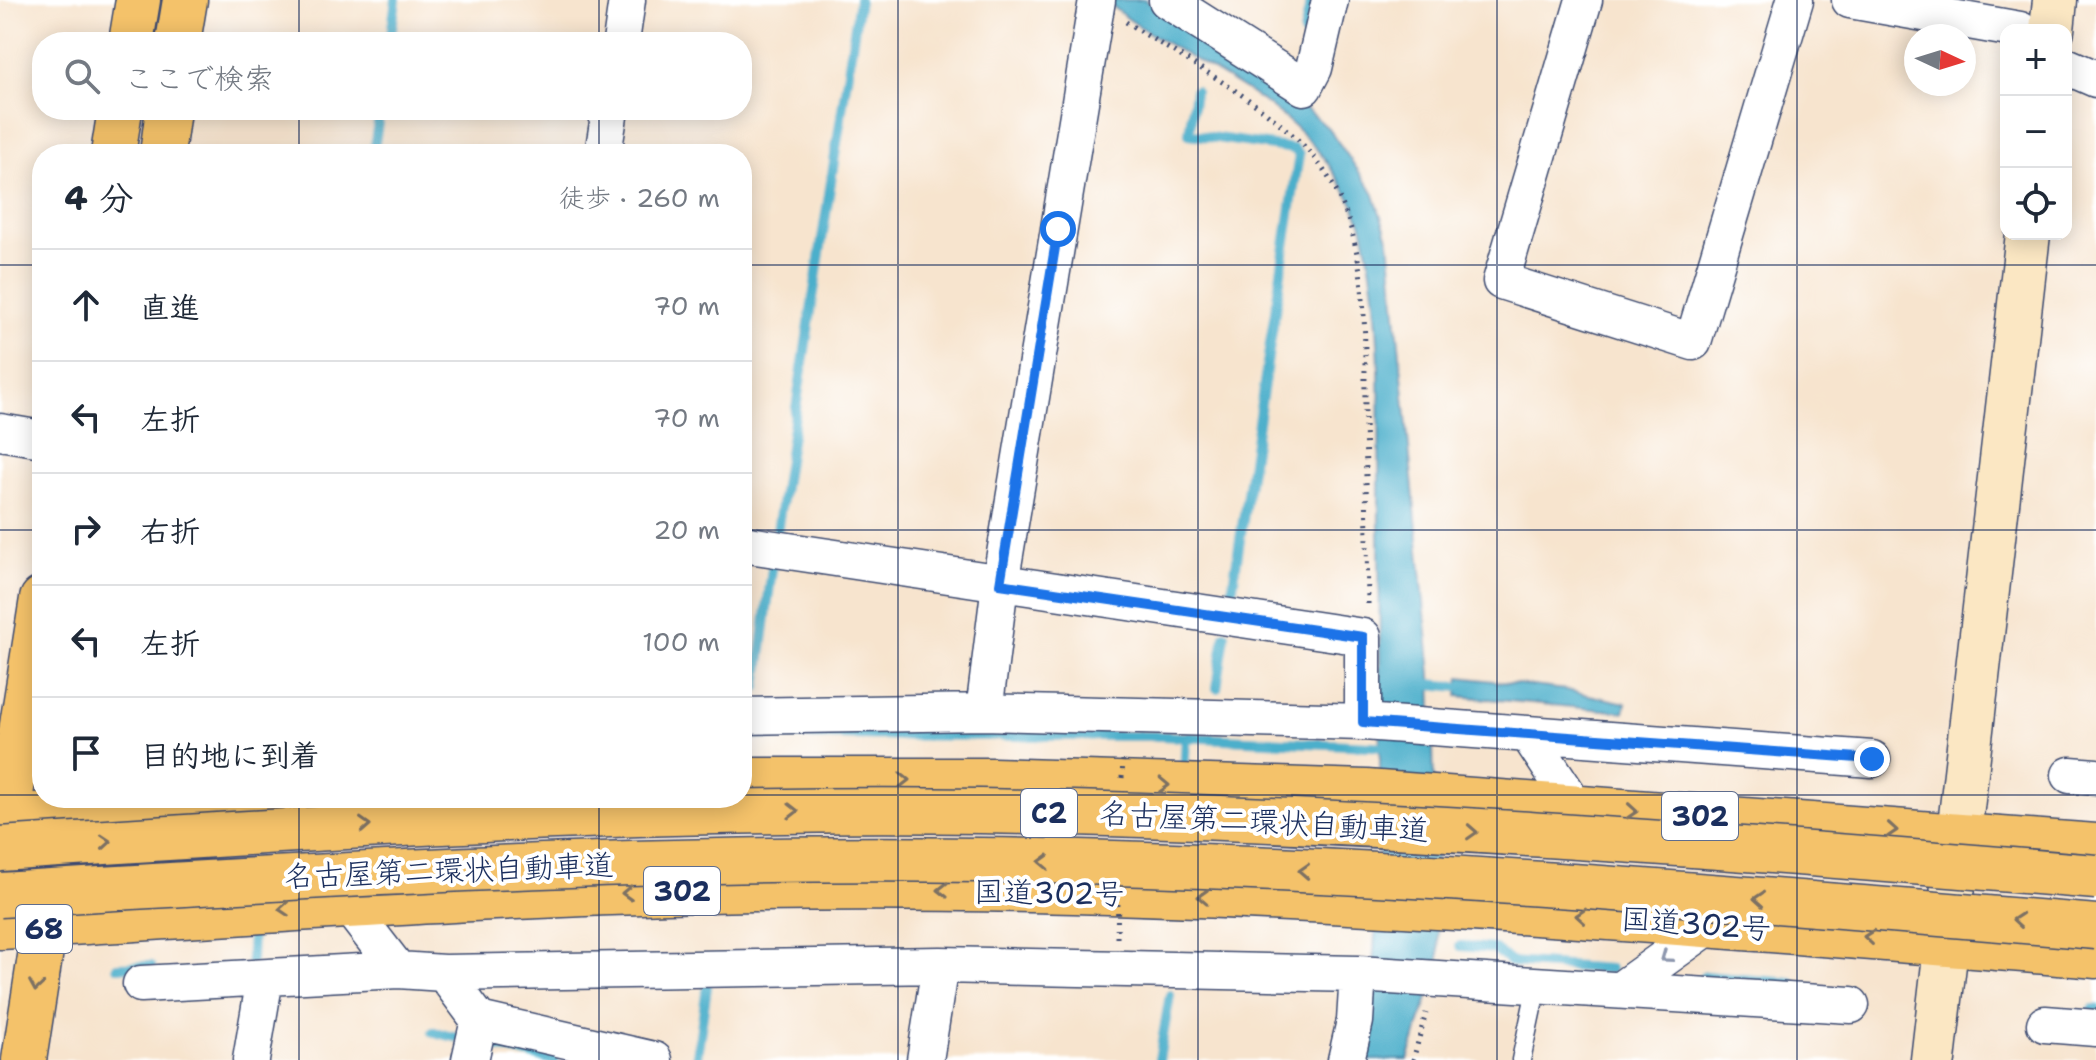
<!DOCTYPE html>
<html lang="ja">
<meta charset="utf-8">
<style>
body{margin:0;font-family:"Shantell Sans","Klee One",sans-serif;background:#f6f6f7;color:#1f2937}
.controls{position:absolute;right:24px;top:24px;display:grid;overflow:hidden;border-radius:16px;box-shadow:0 4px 20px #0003}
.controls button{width:72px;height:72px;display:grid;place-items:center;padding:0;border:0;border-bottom:2px solid #e0e1e3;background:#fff;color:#1f2937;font:40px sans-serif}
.compass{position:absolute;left:1904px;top:24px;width:72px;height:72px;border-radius:50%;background:#fff;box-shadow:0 4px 20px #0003;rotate:94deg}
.stop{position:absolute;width:24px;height:24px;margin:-18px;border:6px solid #1a73e8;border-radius:50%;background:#fff}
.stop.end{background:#1a73e8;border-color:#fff;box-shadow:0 2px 8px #0008}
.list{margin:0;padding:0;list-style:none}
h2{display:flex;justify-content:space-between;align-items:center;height:104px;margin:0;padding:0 32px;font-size:34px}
h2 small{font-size:26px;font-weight:400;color:#747a83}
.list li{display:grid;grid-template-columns:52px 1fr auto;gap:24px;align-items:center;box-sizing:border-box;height:112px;padding:0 32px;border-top:2px solid #e0e1e3}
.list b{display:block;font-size:30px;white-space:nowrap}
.list em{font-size:26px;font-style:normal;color:#747a83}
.icon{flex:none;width:44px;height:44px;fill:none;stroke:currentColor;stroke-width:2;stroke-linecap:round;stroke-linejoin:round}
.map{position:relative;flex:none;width:2096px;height:1060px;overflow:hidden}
.search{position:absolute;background:#fff;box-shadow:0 4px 20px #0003;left:32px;top:32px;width:720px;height:88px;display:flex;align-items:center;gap:20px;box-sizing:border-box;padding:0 28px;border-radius:32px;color:#747a83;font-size:30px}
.panel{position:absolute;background:#fff;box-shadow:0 4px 20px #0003;left:32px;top:144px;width:720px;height:664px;border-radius:32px}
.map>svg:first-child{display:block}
.water{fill:#4bafcb;stroke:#336f94;stroke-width:2}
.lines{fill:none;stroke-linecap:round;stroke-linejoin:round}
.stream{stroke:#4bafcb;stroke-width:10}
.lane-casing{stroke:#3c4a6f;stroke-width:21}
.street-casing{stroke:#3c4a6f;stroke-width:39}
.secondary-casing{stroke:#3c4a6f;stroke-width:47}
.primary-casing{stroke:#3c4a6f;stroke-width:47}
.highway-casing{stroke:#3c4a6f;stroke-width:47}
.path{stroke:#3c4a6f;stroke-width:5;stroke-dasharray:2 6;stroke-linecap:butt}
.lane{stroke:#fff;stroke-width:18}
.street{stroke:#fff;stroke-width:36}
.secondary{stroke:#fbe7c3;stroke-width:44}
.primary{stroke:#f4c26a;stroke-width:44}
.highway{stroke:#f4c26a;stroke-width:44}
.highway-bridge-casing{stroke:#3c4a6f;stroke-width:47;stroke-linecap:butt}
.path-bridge{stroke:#3c4a6f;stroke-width:5;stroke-dasharray:2 6;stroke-linecap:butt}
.highway-bridge{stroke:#f4c26a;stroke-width:44}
.oneway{stroke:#7d7163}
.oneway2{stroke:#8d97ae}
.route{stroke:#1a73e8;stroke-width:10}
.grid{fill:none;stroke:#1b2f5e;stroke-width:2;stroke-opacity:0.55}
.labels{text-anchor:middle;stroke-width:8;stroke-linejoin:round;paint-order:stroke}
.shield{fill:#fff;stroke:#5f6d8e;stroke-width:2}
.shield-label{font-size:28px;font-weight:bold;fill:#1b2f5e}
.street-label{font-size:30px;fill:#1b2f5e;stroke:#fff}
</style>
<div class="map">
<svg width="2096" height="1060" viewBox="0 0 2096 1060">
<rect width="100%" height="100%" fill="#fff"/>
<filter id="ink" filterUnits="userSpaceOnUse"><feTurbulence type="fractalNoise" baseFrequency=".0125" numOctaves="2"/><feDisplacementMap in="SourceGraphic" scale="16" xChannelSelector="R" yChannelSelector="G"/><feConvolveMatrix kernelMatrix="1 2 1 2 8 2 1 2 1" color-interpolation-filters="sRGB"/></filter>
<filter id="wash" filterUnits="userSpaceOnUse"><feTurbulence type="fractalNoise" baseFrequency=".006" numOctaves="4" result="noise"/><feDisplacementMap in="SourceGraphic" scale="32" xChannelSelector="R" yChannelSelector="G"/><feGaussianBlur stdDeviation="1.8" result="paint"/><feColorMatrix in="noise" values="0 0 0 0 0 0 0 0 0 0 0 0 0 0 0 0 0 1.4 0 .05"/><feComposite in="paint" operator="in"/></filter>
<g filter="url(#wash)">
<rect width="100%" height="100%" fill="#f7e4ce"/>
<!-- water -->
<path class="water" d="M1104,0H1145L1303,106L1329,129L1373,192L1389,241L1431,674L1439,964L1408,1060H1364C1385,886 1380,710 1379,535C1378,435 1386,331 1364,233C1359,209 1341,184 1328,164C1274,87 1173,59 1104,0Z
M1460,677L1566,690L1626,703L1624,712L1458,696Z"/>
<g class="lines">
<!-- stream -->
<path class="stream" d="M1304,33L1311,0
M390,42L396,0
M1195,91L1189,134L1294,149L1299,155L1230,605
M373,154L380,110
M776,538L859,0
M1419,683L1470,688
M757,687L773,561
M1217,688L1225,635
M742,735L1161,736L1392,747
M742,753L745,735
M1184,775L1186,737
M1460,946L1495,949L1510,962L1610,969
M251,960L252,929
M117,967L151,966
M1704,976L1792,983
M2093,1009H2096
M433,1032L554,1060
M697,1056L707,987
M1159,1060L1170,995"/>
</g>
</g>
<g filter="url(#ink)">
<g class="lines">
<defs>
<path id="lane" d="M1521,1060L1537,985"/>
<path id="street" d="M1167,0L1304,87L1314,68L1330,0
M1584,0L1501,281L1693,342L1795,0
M1850,0L2020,30
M621,42L627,0
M2066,66L2096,79
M603,154L610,110
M0,432L42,439
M742,544L1363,637V722
M984,712L1000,584L1097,0
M742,716L984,712L1363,722L1872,759
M1528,734L1577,808
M2070,775L2096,777
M347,904L398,970
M444,973L479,1020L654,1060
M141,984L398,970L444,973L940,965L1358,974L1851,1005
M1620,990L1712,924
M2045,1024L2096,1028
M251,1060L265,978
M470,1060L479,1020
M925,1060L940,965
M1346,1060L1355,1021L1358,974"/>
<path id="secondary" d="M2052,30L2055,0
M1933,1060L2028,234"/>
<path id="primary" d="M131,42L138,0
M178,42L185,0
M113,154L120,110
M162,154L168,110
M2,851L42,599
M24,1060L63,808"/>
<path id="highway" d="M742,780H993L1366,792L2096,846
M0,817L333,798
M0,927C253,913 505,893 758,889C1205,882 1651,920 2096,956"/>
</defs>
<!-- lane casing -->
<use href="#lane" class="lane-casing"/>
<!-- street casing -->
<use href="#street" class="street-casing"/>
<!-- secondary casing -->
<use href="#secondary" class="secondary-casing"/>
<!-- primary casing -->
<use href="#primary" class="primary-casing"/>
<!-- highway casing -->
<use href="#highway" class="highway-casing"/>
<!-- path -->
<path class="path" d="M1126,22C1184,60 1251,94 1300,142C1374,214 1364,322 1365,416C1366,479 1367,542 1368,604
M1413,1060L1426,1013"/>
<!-- lane -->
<use href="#lane" class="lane"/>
<!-- street -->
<use href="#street" class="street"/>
<!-- secondary -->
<use href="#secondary" class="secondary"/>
<!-- primary -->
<use href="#primary" class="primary"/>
<!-- highway -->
<use href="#highway" class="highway"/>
<defs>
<path id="highway-bridge" d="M0,849C326,827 653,806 980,811C1352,817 1725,846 2096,877
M0,895C326,875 653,855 980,860C1353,865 1725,896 2096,927"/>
</defs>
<!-- highway-bridge casing -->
<use href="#highway-bridge" class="highway-bridge-casing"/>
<!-- path-bridge -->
<path class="path-bridge" d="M1122,778L1123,759
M1117,938L1118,900"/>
<!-- highway-bridge -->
<use href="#highway-bridge" class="highway-bridge"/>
</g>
<!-- one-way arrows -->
<defs><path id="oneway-chevron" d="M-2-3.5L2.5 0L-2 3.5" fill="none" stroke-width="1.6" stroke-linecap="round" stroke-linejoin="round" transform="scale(2)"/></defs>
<g class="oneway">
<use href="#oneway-chevron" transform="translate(904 780)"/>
<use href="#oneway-chevron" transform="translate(1164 785) rotate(2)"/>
<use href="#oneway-chevron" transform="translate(793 811)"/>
<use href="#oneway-chevron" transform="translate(1632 811) rotate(4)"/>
<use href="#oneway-chevron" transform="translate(365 825) rotate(-3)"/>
<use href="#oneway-chevron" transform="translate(1892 830) rotate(4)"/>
<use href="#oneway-chevron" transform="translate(1472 832) rotate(3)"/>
<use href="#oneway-chevron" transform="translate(106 842) rotate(-4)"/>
<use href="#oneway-chevron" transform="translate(1044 862) rotate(-178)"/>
<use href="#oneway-chevron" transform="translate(1304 871) rotate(-177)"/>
<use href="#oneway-chevron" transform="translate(943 890) rotate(-180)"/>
<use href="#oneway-chevron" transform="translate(627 893) rotate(178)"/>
<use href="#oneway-chevron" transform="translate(1203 897) rotate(-178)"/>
<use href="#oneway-chevron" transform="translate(1759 899) rotate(-176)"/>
<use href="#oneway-chevron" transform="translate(284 909) rotate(176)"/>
<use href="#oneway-chevron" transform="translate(1581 916) rotate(-176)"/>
<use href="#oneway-chevron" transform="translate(2018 920) rotate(-175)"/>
<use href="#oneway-chevron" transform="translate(1869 937) rotate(-175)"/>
<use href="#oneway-chevron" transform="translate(36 986) rotate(99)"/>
</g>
<use class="oneway2" href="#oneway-chevron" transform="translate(1666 957) rotate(144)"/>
</g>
<g class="lines" filter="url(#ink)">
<!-- route -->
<path class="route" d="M1058,229L1000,584L1363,637V722L1872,759"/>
</g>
<!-- grid -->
<path class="grid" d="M299,0V42M599,0V42M898,0V1060M1198,0V1060M1497,0V1060M1797,0V1060M299,110V154M599,110V154M0,265H42M742,265H2096M0,530H42M742,530H2096M0,795H42M742,795H2096M299,798V1060M599,798V1060"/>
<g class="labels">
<!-- shield labels -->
<g class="shield">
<rect x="1021" y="789" width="56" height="48" rx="6"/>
<rect x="1662" y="792" width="76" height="48" rx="6"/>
<rect x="644" y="867" width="76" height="48" rx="6"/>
<rect x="16" y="905" width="56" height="48" rx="6"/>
</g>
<g class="shield-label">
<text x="1049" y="823">C2</text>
<text x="1700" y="826">302</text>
<text x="682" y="901">302</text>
<text x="44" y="939">68</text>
</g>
<!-- street labels -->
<g class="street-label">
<text transform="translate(1264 822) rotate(3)" y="10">名古屋第二環状自動車道</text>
<text transform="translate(449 871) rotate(-2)" y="10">名古屋第二環状自動車道</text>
<text transform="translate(1049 893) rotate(1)" y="10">国道302号</text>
<text transform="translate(1696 924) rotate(4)" y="10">国道302号</text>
</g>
</g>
</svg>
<div class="controls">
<button>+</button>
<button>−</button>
<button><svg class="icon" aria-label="locate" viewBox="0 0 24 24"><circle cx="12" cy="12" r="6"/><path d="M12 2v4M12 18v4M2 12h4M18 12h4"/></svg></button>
</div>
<svg class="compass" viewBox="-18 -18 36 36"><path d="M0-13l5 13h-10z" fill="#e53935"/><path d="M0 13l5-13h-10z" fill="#747a83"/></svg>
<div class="stop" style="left:1058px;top:229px"></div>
<div class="stop end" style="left:1872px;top:759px"></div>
<div class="search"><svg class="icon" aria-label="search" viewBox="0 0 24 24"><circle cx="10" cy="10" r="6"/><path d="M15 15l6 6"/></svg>ここで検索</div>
<section class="panel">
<h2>4 分<small>徒歩 · 260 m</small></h2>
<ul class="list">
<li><svg class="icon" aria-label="ahead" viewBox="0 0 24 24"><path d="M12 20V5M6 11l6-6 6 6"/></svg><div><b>直進</b></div><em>70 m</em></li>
<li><svg class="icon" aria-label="left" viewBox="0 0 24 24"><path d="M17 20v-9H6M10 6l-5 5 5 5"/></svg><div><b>左折</b></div><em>70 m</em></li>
<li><svg class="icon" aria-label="right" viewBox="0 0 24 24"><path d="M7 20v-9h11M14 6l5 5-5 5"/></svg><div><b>右折</b></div><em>20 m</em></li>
<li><svg class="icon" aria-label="left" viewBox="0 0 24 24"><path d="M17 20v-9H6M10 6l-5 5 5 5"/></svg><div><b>左折</b></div><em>100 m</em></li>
<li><svg class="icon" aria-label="arrive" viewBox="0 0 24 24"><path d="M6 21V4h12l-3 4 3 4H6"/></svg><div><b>目的地に到着</b></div></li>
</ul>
</section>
</div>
